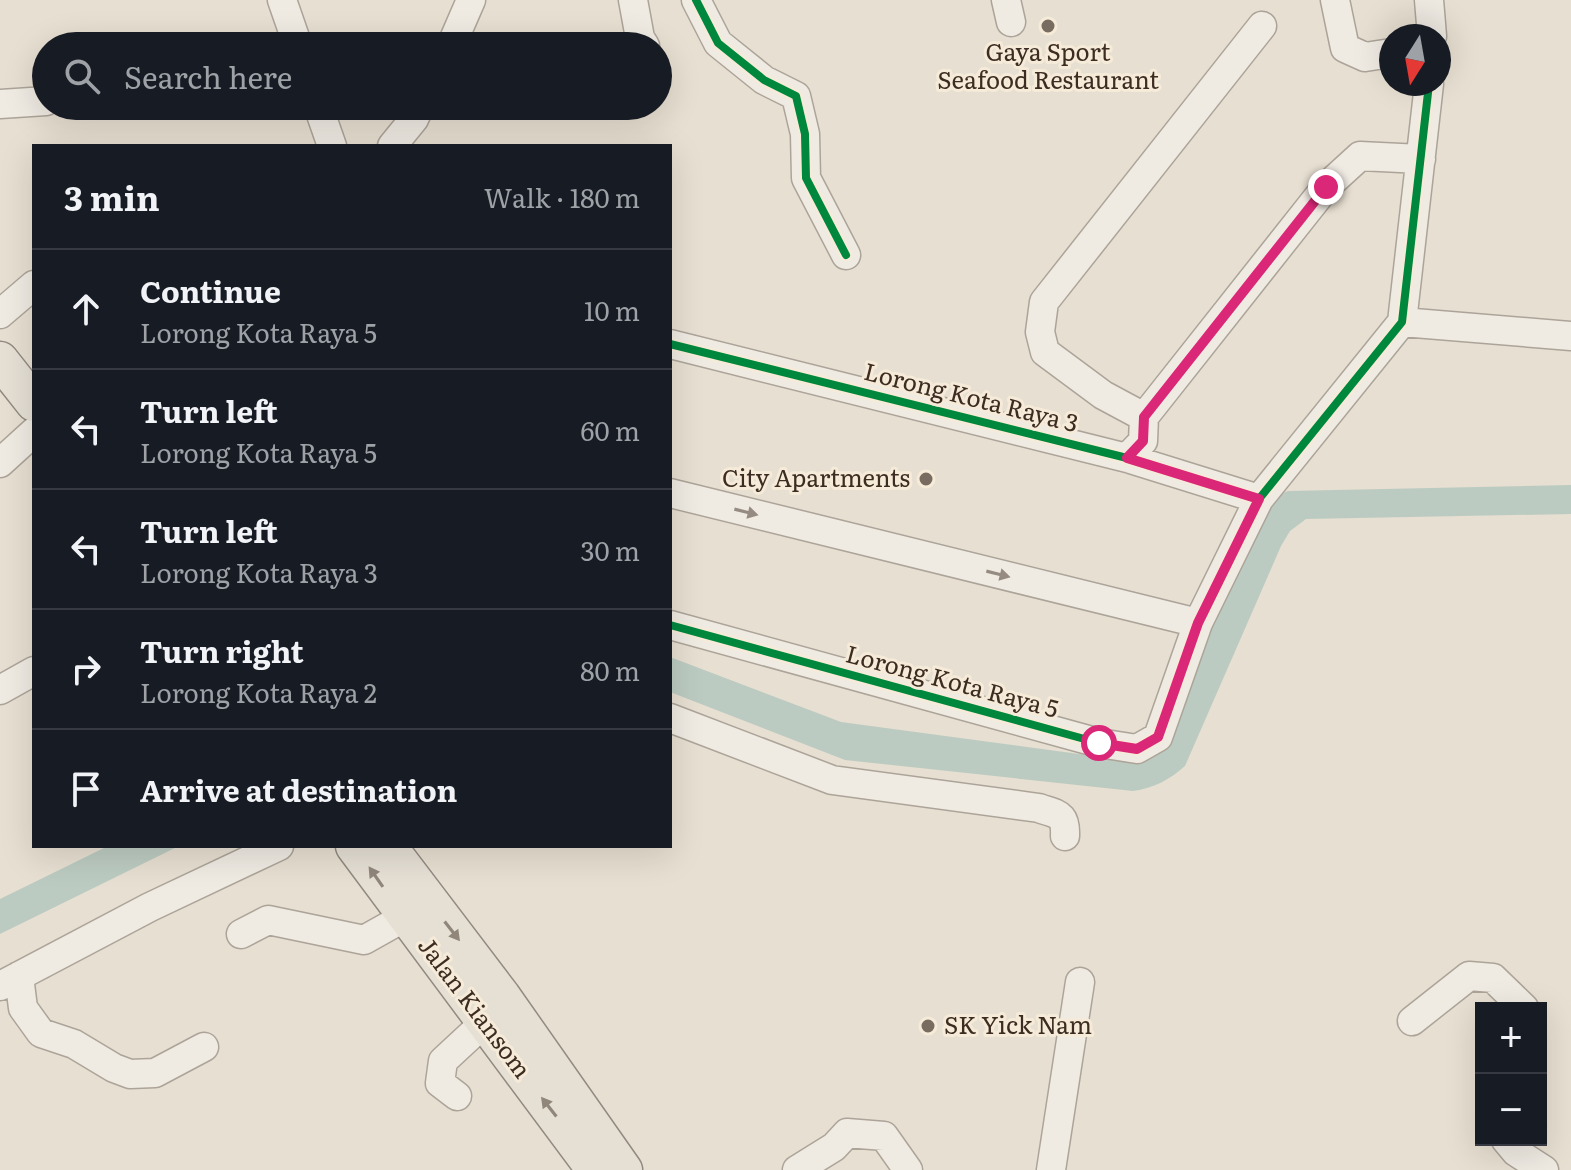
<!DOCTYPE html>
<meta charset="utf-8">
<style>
body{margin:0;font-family:Literata,serif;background:#20242c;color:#f1f3f6}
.controls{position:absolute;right:24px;bottom:24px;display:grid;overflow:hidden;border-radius:0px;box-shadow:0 8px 32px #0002}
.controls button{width:72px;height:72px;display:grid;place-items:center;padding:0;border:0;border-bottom:2px solid #363941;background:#171b24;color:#f1f3f6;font:40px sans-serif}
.compass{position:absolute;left:1379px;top:24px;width:72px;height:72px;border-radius:50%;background:#171b24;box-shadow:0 8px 32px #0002;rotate:191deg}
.stop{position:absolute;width:24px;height:24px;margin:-18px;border:6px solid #db2777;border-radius:50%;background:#fff}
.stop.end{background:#db2777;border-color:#fff;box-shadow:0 2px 8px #0008}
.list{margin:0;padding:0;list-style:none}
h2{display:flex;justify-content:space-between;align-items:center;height:104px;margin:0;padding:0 32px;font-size:34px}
h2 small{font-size:26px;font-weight:400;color:#9ea1a6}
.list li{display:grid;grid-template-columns:52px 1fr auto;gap:24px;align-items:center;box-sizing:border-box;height:120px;padding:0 32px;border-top:2px solid #363941}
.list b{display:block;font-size:30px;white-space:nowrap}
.list p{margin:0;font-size:26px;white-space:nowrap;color:#9ea1a6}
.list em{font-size:26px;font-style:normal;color:#9ea1a6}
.icon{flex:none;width:44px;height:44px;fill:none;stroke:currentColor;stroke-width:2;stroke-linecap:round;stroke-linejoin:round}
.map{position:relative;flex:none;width:1571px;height:1170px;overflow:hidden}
.search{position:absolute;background:#171b24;box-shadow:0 8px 32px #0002;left:32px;top:32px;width:640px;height:88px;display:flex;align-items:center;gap:20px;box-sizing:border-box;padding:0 28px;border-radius:44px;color:#9ea1a6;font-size:30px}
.panel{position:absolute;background:#171b24;box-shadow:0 8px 32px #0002;left:32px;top:144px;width:640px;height:704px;border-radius:0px}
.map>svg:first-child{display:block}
.water{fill:#bccbc1}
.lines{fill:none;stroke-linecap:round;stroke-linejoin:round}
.minor-casing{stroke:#aca499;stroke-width:31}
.major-casing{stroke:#928a80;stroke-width:39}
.minor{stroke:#efeae2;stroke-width:28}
.major{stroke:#e5dfd4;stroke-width:36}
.cycleway-casing{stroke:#f6ebd9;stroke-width:13}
.cycleway{stroke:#00873e;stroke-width:8}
.oneway{fill:#968b82}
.oneway2{fill:#90867a}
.route{stroke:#db2777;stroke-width:10}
.poi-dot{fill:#786b5f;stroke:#f6ebd9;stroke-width:3}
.labels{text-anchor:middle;stroke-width:6;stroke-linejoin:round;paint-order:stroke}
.poi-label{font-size:24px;fill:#3c2c21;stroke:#f6ebd9}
.street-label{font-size:24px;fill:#3c2c21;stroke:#f6ebd9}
</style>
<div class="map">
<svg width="1571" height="1170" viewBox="0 0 1571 1170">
<rect width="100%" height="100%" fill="#e7dfd1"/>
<!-- water -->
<path class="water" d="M1571,485V514L1306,519L1290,531L1281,546L1185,766C1169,780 1154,788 1133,791L845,760L670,692V657L841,722L1131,761L1258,519L1278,495L1288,491Z
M108,846H179L0,934V899Z"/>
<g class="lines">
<defs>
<path id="minor" d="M282,0L298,46
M633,0L640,38L645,46
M696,0L718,43L764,80L796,96L805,134L806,178L846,255
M1006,0L1011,22
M1335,0L1345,48L1365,57L1391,53
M1429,0L1432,36
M451,46L471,0
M0,104L46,101
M318,106L332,146
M392,146L414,119L420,106
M0,314L34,285
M1402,322L1571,336
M670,344L1127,458L1259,499
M1144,417L1103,395L1045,352L1040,332L1044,302L1262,26
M1127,458L1143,441L1144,417L1326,187L1360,156L1421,159
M0,463L34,432
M670,493L1198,623
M670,625L1099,743L1137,749L1158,737L1198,623L1259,499L1402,322L1429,84
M0,690L34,671
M670,718L832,780L1039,808C1058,815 1066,813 1065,836
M241,934L268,920L364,940L405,917
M19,976L23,1008L41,1033L74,1044L114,1068L130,1074L155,1073L204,1047
M0,986L150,907L279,846
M1412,1021L1469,976L1493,978L1524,1008
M457,1096L440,1083L443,1061L484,1023
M1506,1140L1516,1152L1544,1170
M797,1170L834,1147L847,1133L884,1136L908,1170
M1051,1170L1080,982"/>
<path id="major" d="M0,360L34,403
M354,846L595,1170
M388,846L502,996L624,1170"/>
</defs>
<!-- minor casing -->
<use href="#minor" class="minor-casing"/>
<!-- major casing -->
<use href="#major" class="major-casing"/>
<!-- minor -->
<use href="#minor" class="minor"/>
<!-- major -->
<use href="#major" class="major"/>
<defs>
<path id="cycleway" d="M696,0L718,43L764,80L796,96L805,134L806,178L846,255
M670,344L1127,458L1259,499
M670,625L1099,743L1137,749L1158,737L1198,623L1259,499L1402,322L1429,84"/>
</defs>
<!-- cycleway casing -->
<use href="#cycleway" class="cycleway-casing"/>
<!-- cycleway -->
<use href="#cycleway" class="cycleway"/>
</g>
<!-- one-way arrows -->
<defs><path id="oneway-solid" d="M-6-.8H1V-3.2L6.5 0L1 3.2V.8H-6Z" transform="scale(2)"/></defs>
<g class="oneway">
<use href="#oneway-solid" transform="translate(746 512) rotate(14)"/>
<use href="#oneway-solid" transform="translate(998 574) rotate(14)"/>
</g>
<g class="oneway2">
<use href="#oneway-solid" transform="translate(376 877) rotate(-125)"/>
<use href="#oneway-solid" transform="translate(452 931) rotate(52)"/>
<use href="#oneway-solid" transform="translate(549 1107) rotate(-128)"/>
</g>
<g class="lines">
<!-- route -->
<path class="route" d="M1099,743L1137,749L1158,737L1198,623L1259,499L1127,458L1143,441L1144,417L1326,187"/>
</g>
<!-- markers -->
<g class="poi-dot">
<circle cx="1048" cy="26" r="8"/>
<circle cx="926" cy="479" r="8"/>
<circle cx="928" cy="1026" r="8"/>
</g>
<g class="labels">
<!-- poi labels -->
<g class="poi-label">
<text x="1048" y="61">Gaya Sport<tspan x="1048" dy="28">Seafood Restaurant</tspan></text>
<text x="910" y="487" text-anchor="end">City Apartments</text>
<text x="944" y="1034" text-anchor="start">SK Yick Nam</text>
</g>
<!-- street labels -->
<g class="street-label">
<text transform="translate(971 398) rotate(14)" y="8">Lorong Kota Raya 3</text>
<text transform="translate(952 682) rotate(15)" y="8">Lorong Kota Raya 5</text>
<text transform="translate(474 1008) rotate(53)" y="8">Jalan Kiansom</text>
</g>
</g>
</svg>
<div class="controls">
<button>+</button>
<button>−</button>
</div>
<svg class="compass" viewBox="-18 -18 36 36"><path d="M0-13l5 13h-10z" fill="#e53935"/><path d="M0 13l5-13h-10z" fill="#9ea1a6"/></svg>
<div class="stop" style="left:1099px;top:743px"></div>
<div class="stop end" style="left:1326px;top:187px"></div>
<div class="search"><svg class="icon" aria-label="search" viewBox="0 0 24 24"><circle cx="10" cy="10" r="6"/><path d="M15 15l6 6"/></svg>Search here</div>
<section class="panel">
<h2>3 min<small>Walk · 180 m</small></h2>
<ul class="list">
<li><svg class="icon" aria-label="ahead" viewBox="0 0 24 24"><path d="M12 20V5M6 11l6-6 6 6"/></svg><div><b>Continue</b><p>Lorong Kota Raya 5</p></div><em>10 m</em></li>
<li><svg class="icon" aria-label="left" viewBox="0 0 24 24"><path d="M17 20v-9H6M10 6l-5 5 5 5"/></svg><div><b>Turn left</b><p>Lorong Kota Raya 5</p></div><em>60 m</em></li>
<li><svg class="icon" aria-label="left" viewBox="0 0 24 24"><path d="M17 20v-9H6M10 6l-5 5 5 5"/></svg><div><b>Turn left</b><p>Lorong Kota Raya 3</p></div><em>30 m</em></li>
<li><svg class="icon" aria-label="right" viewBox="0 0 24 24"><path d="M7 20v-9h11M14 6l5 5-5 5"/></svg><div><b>Turn right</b><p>Lorong Kota Raya 2</p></div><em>80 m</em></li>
<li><svg class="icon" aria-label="arrive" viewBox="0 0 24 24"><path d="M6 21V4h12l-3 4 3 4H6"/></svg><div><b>Arrive at destination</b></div></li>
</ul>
</section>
</div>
